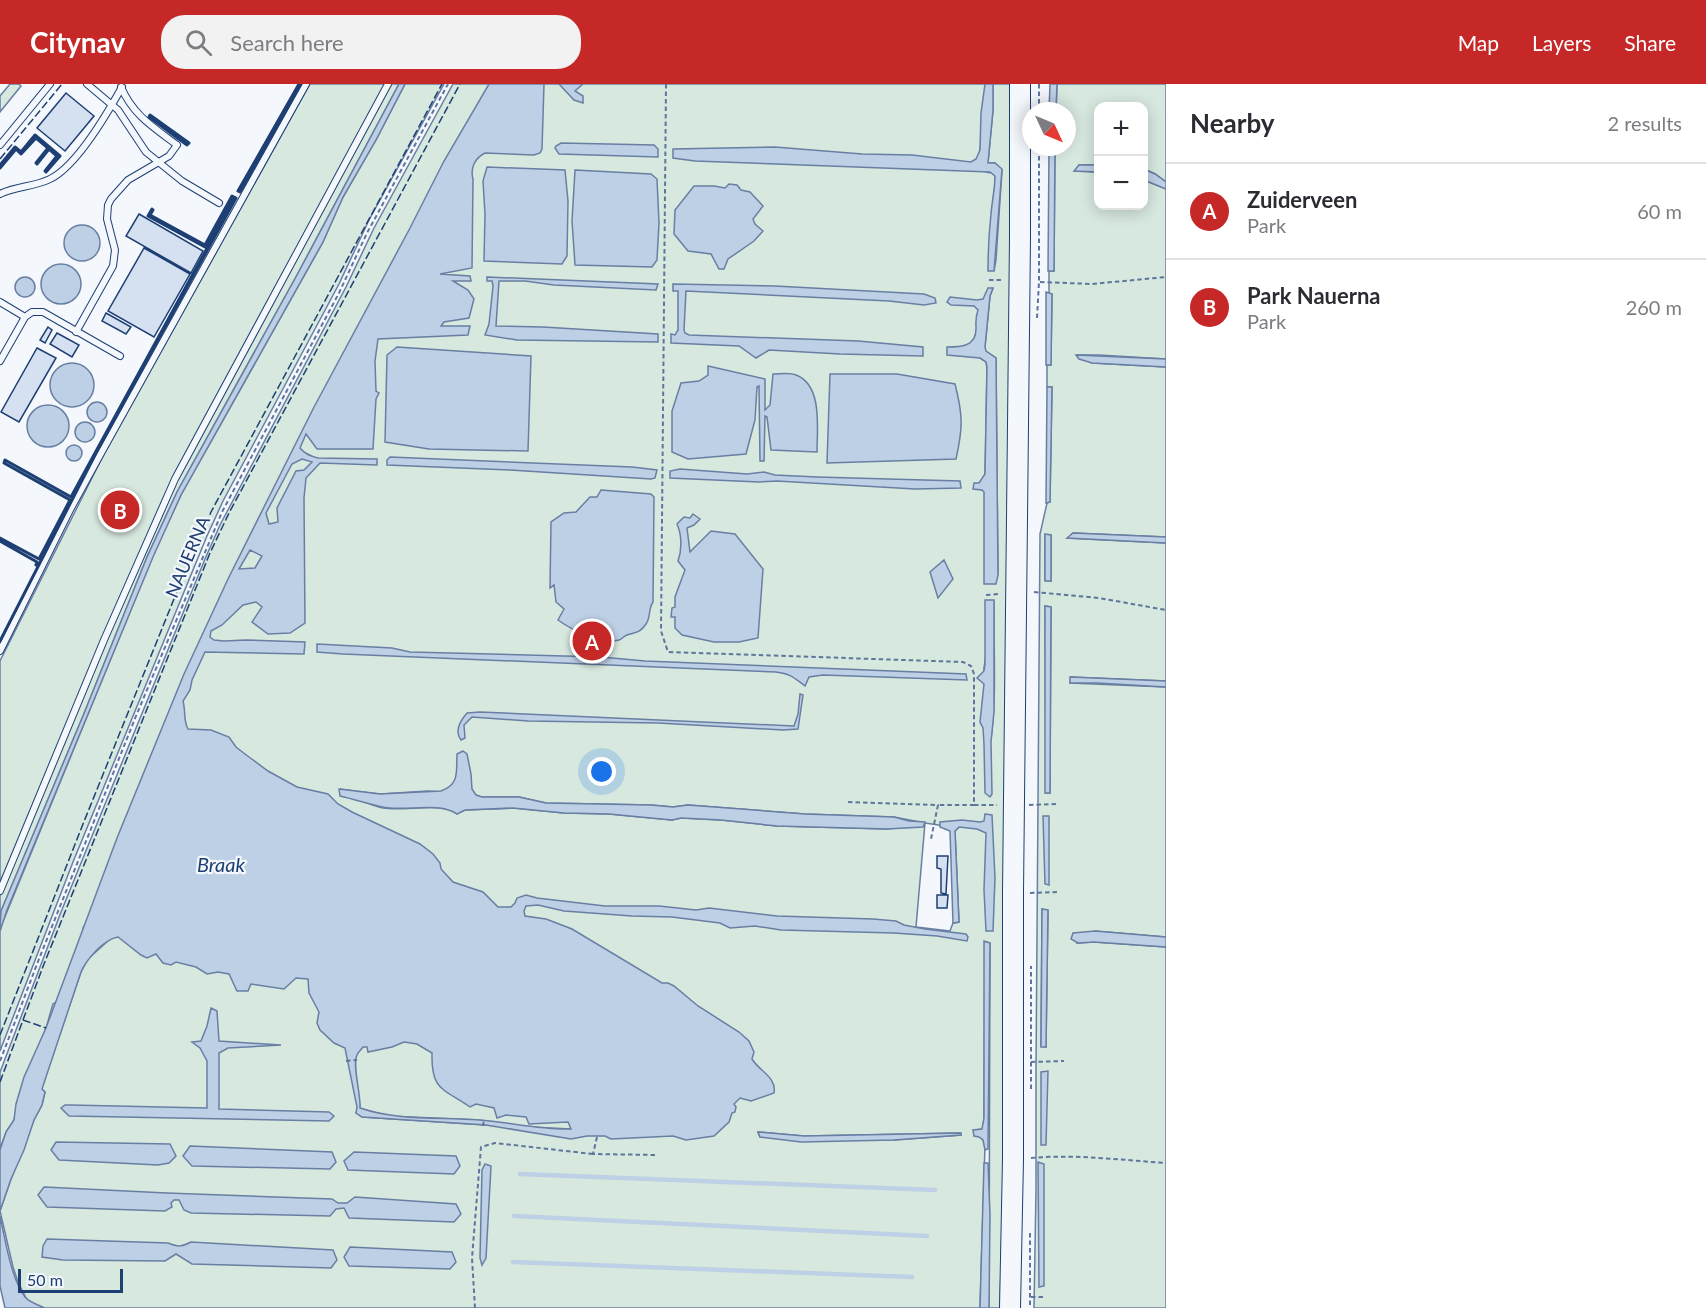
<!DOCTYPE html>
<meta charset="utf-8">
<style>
body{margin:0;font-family:Lato,sans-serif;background:#f2f2f3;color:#2b2b33}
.controls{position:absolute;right:18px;top:18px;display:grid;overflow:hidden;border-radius:12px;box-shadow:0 3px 15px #0003}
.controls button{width:54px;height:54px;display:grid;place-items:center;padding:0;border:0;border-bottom:2px solid #e1e1e2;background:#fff;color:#2b2b33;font:30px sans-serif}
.compass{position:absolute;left:1022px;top:18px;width:54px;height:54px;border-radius:50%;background:#fff;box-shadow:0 3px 15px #0003;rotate:134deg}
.scale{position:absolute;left:18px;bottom:15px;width:105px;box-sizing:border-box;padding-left:6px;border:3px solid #1d3f73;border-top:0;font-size:16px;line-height:21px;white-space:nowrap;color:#1d3f73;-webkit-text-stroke:4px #f4f7fb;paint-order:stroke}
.you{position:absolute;left:602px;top:688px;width:21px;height:21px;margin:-15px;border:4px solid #fff;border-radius:50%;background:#1a73e8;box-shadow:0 0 0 9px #1a73e833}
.badge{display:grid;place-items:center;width:39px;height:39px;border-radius:50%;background:#c62828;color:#fff;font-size:20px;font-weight:700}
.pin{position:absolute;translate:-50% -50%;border:3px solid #fff;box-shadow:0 2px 6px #0006}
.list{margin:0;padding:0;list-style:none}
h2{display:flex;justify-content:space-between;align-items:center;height:78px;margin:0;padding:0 24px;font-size:26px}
h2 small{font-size:20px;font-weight:400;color:#7c7c81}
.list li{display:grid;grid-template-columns:39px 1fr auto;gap:18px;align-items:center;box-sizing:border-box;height:96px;padding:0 24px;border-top:2px solid #e1e1e2}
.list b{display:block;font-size:22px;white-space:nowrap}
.list p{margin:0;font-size:20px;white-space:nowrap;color:#7c7c81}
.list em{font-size:20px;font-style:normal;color:#7c7c81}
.icon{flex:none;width:33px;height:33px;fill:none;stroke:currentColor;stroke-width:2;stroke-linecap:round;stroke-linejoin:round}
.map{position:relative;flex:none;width:1166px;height:1224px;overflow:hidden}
header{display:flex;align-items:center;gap:36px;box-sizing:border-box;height:84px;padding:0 30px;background:#c62828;color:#fff}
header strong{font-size:28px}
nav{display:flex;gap:33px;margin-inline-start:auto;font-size:21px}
.search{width:420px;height:54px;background:#f2f2f3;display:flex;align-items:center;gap:15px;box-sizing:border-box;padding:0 21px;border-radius:24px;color:#7c7c81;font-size:22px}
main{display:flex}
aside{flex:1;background:#fff}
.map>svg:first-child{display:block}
.green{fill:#d7e8df;stroke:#687fa3;stroke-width:1.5;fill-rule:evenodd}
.water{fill:#bed0e5;stroke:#687fa3;stroke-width:1.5;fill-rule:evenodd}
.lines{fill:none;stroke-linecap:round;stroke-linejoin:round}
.stream{stroke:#bed0e5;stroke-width:4.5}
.building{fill:#d5e0f0;stroke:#1d3f73;stroke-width:1.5}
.service-casing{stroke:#1d3f73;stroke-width:8}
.primary-casing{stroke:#1d3f73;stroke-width:22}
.path{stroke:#5e769c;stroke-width:2;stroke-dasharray:4.5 3;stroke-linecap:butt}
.service{stroke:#f4f7fb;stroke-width:6}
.primary{stroke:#f4f7fb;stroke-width:20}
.fence{stroke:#1d3f73;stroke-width:1.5;stroke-dasharray:8 3;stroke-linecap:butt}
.wall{stroke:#1d3f73;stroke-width:3}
.labels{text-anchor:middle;stroke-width:4.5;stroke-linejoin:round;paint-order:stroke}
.street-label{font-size:18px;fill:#1d3f73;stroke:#f4f7fb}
.water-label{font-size:20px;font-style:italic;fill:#1d3f73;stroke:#f4f7fb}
</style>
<header>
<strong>Citynav</strong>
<div class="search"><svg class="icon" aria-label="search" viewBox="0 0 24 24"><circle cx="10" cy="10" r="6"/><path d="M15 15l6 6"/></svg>Search here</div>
<nav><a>Map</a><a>Layers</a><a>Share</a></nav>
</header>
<main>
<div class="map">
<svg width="1166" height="1224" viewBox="0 0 1166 1224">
<rect width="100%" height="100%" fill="#f4f7fb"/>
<!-- green -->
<path class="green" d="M10,0H19L21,2L0,28V12Z
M310,0H399L297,191L177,408L147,473L83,632L0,830V577L104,370Z
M405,0H444L369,136L339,200L223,417L207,452L73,778L0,967V847L2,840L157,462L181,411L323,158L343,113L376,56Z
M453,0H986L980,66L976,84L989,89L990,88L995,91V102L993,116L994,187L996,176L1002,86L995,79H988L993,26V0H1012L1003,1101L1000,1224H989L990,859L985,858L984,1034L983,1045L974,1046L983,1056L985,1061L980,1224H27L26,1214L18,1198L13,1183L0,1127L11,1095L34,1036L42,1021L45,1008L41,1005L81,888L88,875L110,855L87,837L83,844L82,857L56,918L53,920L46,944L20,1008L14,1036L6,1048L0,1065V988L61,828L205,475L220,441L346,203L374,144ZM993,204L990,212L985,263V267L996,274L998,491L985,390L987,283L986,278L980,274L975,252ZM994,517C993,572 999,627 986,682L984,584ZM340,705L380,710L428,707L476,711L481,713H519L546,719L651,721L673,723L688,721L805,730L894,733L925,739L887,745L777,742L721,736L681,734L672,736L609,730L564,729L513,724L465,726L457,730C439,717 406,728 383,724C368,721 353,712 340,705ZM925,739L958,744L955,747L959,838L953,839L950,847L916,843ZM360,1020L359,1024L388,1032L479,1036L530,1043L571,1045L594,1051L486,1041L362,1033L356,1029ZM758,1048L804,1052L960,1049L961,1051L894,1056L760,1053Z
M1057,0H1166V98L1155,90L1144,85V22H1098V81H1079L1075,87L1098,88V122H1144V96L1166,105V275L1099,271H1077L1092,279L1166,283V453L1073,449L1068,454L1166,459V597L1071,593L1070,599L1166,603V853L1095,847L1078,859L1094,858L1166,863V1224H1034L1036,1106V986L1040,450L1047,419L1050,418L1052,303H1047V281H1051V277L1052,210L1049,209V187H1054L1055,63H1067V27H1056ZM1045,451H1051V497L1045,496ZM1045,522L1051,523L1050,709H1046ZM1042,825L1048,827L1046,963L1041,962Z"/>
<!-- water -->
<path class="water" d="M399,0H405L376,56L343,113L323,158L181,411L153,473L7,826L0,847L1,827L83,632L147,473L177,408L297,191Z
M489,0H544L542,65L540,69L534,71L485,69C475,74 470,84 473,95L472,184L440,190L470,192L471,197H453L468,206L474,215L469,234L444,238L441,242H470L468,251L378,255L375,277L376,307L379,309L376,315L373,365H317L306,350L300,364C305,370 310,372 318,374L377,375V381L320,379L306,394L304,414L305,539L290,549L268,550L252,538L262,523L256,518L243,521L222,541L211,547L210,553L214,556L224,557L246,556L305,558L304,570L205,568L192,596L190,606L183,617C186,628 183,636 188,645L211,646L229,653L236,663L245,670L268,687L297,703L328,710L338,720L352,728L420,760L433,770L440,779L441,785L453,798L483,808L498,823H511L515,819L517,814L526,811L537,814L605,822H659L696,826L709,824L777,832L873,835L896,837L904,841L925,845L966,850L968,853L967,857L937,852L894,849L781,846L755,842L730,844L720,839L672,833L632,832L564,827L538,821L526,822L524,827L525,832L546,835L572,845L662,899H668L674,902L698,922L739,948L749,957L754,968L752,975C759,987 777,993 774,1009L751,1017L740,1014L734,1020L736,1023L735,1028L732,1029L729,1038L714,1052L686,1056L673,1052L611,1055L605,1052H587L571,1055L486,1041L362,1033L356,1029L357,1023L345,964L334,959L320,946L317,939L319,928L309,909L308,895L296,894L284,905L251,900L248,907H237L229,890L218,888L207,890L196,883L176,878L171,881L163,879L156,870L147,874L141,871L118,853C104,855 86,876 81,888L42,1005L45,1008L42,1021L34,1036L24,1066L11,1095L0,1127V1066L6,1048L14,1036L16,1020L24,993L46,944L117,754L184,590L228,495L313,325L410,144L444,77ZM302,375L312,378L304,386L296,387L277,424L278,438L269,440L266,429L292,380ZM250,466L262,472L255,484L239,485ZM404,958L417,960L432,969C431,1007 443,1004 470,1023L476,1020L494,1024L497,1034L506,1031L526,1033L529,1040L568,1038L571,1045C540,1046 509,1038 479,1036C439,1033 398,1037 360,1024C361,1010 352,981 357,971C358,968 361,966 363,963H367L368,968L392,963Z
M559,0H583L575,7L583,12V19L574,16Z
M985,0H993V26L988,79H995L1002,85L994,187H988C988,168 989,148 991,130C992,117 995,105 995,92L990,88L695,77L673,74V65L775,63L862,70L912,71L971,78L976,75L980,66L981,29Z
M1050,0H1057L1056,27H1049Z
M561,59L654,61L658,65V73L559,70L555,64L556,62Z
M1049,63H1055L1054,187H1048Z
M1079,81H1098V88L1074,87Z
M487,83L565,86L568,117L567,172L562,180L484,177L485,130L483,97Z
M1144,85L1155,90L1166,98V105L1144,96Z
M575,86L651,90L657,95L659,139L657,176L652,183L575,181L572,137Z
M729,100L737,101L741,106L750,108L763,122L753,135L755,140L763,147L754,157L728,175L724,185H719L711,170L688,167L674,150L675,126L694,102H714L725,104Z
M64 159a18 18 0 1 1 36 0a18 18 0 1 1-36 0Z
M41 200a20 20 0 1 1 40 0a20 20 0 1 1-40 0Z
M487,193L658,200L656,206L554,201L525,197H499L496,242L543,243L658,250V258L517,256L485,251L489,240L493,202L492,197H487Z
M15 203a10 10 0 1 1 20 0a10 10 0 1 1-20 0Z
M673,200L775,202L924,210L935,214L936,219L924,221L889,217L686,207L684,246L685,249L689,251L858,257L923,263V272L840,270L769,266L756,274L739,262L671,259V250L675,251L678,246V207H673Z
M988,204H993L990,212L985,263L986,267L996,274L998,491L996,500H984V408L982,406L973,405L974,399H979L985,390L987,283L986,278L980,274L947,271V263C960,263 976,263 976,245C976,237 975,235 978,226L974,222L951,221L947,218L950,213L977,216L983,215Z
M1046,208L1052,210L1051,281H1046Z
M397,263L531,272L528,367L429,365L385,358L387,271Z
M1076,271L1166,275V283L1092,279L1079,275Z
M50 301a22 22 0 1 1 44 0a22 22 0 1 1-44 0Z
M708,282L765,295V326L770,321L773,290C780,290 790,288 796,291C823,301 817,345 817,368L771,366L767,333L765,332L764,377H760L759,302L757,303L755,336L746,370L688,375L672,368V327L681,299L699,297L708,291Z
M830,290H897L955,300C963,331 963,344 956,375L827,379Z
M1047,303H1052L1050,418L1046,419Z
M87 328a10 10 0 1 1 20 0a10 10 0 1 1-20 0Z
M27 342a21 21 0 1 1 42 0a21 21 0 1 1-42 0Z
M75 348a10 10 0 1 1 20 0a10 10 0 1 1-20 0Z
M66 369a8 8 0 1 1 16 0a8 8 0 1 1-16 0Z
M390,373L632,383L657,386L655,394L651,395L510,386L387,381V376Z
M680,385L747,390L764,388L775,391L817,393L960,397L961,404L915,405L777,397L759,398L670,394V387Z
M601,406L651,410L654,413L653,518C648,525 651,533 646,540C640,549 636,548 627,551C624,552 622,555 619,556C601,561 572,546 558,536L564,525L556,518L554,501L550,504L551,438L564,429L576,428L590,413H597Z
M693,430L700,435L694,441L687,444L690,468L711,447L735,450L763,485L758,554L739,558H714L682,551L675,544V533H671L672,524L675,523V513L685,486L678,477C682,466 682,451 677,440L684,433L690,434Z
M1073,449L1166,453V459L1067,454Z
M1045,450L1051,451V497H1045Z
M944,476L953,495L938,514L930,488Z
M985,516H994V628L991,658L992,710L990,713L985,709L984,660L983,644L980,638L984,600L977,594L984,587L985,580Z
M1045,522L1051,523L1050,709H1045Z
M317,560L392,564L410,568L601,573L645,577L966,590L967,596L823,591L809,593L805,602C793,593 791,590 776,588L343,570L317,568Z
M1070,593L1166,597V603L1097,599H1070Z
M800,610L803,611L798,645L783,646L658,639L528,637L472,633L464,641L465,654L461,656C454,647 460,637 467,629L480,628L794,642L798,630Z
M463,667L467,670L471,690L472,705L476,711L482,713H519L546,719L651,721L673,723L688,721L805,730L894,733L909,737L925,738L923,743L887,745L777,742L721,736L681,734L672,736L609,730L564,729L513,724L465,726L457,730C439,717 405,728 382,723C368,720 354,715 340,712L339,705L380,710L441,707C460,700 456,688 457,670Z
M985,730L992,731L995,794L993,847H986L984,806L986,749L977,745L959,743L955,747L959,838L953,839L950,747L940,743V738L962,736L980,738L984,737Z
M1043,732H1049V801L1045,800Z
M1042,825L1048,826L1046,963H1041Z
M1095,847L1166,853V863L1094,858L1078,859L1071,855L1073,849Z
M984,857L990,859L988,1065L985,1066L983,1056L979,1053L974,1052L973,1046L982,1045L984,1034Z
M211,924L217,927L219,957L281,961L228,964L219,969V1025L329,1028L334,1032L329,1037L69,1032L61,1024L65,1021H70L207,1024V977L200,964L192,958L201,957L207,942Z
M1048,987L1046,1061H1041V988Z
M758,1048L804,1052L961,1049V1051L894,1056L801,1058L760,1053Z
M56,1058L170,1060L176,1072L169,1079L158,1081L59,1076L51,1066Z
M190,1062L332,1068L336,1078L330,1085L192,1082L183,1072Z
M354,1068L456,1072L460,1082L454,1090L348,1086L344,1077Z
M1038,1078L1044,1080V1202L1039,1203Z
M984,1079H988L990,1131L989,1224H980Z
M485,1080L491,1082L486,1174L482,1181L480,1174L482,1086Z
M44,1103L167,1109L332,1115L338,1119H347L355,1113L456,1120L461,1130L454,1138L349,1134L344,1124L336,1125L330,1132L191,1129L184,1126L179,1116H174L171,1119L172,1123L165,1127L47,1123L38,1111Z
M0,1132C5,1154 11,1195 25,1213C29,1218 38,1221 45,1224H5L0,1202Z
M47,1155L168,1159C178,1163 181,1163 191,1158L333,1166L337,1176L331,1184L192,1180L176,1170L165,1177L63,1176L42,1173L43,1162Z
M350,1163L452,1168L456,1178L450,1185L349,1182L344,1173Z"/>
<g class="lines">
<!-- stream -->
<path class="stream" d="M520,1090L935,1106
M514,1132L927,1152
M513,1178L912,1193"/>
</g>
<!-- building -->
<path class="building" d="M66,9L94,32L65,67L37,44Z
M139,130L203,167L191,189L126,152Z
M144,164L190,190L154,253L108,227Z
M106,229L131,243L126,250L102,237Z
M48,243L52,246L45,259L40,256Z
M57,249L79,261L72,273L50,260Z
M37,264L56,274L19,338L1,328Z
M937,772H948L946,810L941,809V785L937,784Z
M937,811H948L947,824H937Z"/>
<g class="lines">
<defs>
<path id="service" d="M87,0L118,26L146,68L182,97L219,119
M0,61L50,0
M0,110C16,102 34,103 50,95C77,82 107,30 122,3
M0,218L25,233
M76,248L113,182L115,166L107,135L108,121L111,115L128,96L169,72L177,61C153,43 133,31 121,3
M0,277L25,233L32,228H43L120,272
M0,567L71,424L100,371L306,0
M0,807L104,556L175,395L388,0"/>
<path id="primary" d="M1010,1224L1013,1075V809L1020,153V0"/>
</defs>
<!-- service casing -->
<use href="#service" class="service-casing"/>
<!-- primary casing -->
<use href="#primary" class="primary-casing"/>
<!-- path -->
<path class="path" d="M666,0L661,547L668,568L963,578L971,582L974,590V721H938
M1039,0V27
M989,196H1002
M1040,198L1092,200L1166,193
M1037,234L1039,198V63
M1034,508L1099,514L1166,526
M986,511L999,510
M848,718L938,721L931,755
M974,721H997
M1029,721L1057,720
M1030,809L1060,808
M0,977L39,875L136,632L222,428L339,209L367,149L448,0
M346,977L357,976
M1031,978L1064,977
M1031,1005V882
M483,1042L484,1035
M597,1053L593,1070L658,1071
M1031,1074C1075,1070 1121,1076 1166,1079
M1030,1149V1224
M1031,1213H1046
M475,1224L472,1174L481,1063L495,1059L593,1070"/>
<!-- service -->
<use href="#service" class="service"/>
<!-- primary -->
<use href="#primary" class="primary"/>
<!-- fence -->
<path class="fence" d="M0,75L62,0
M23,936L44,880L210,469L229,429L460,0
M0,951L83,740L176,510L211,428L442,0
M0,998L23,936L46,944"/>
<!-- wall -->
<path class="wall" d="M299,0L238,107L240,108L301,0
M150,31L189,59L187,61L149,33Z
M0,81L15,63L21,68L35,51L60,72L46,88L45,87L57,72L49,65L37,80L36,79L48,64L36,54L21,70L16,65L0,84
M0,454L39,475L70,416L4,379L5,376L71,413L234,115L232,114L205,163L148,132L152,125L153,126L150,131L205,161L232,112L236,114L96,369L0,557
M0,457L37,478L36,481"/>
</g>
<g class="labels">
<!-- street labels -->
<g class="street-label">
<text transform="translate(188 473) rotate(-67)" y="6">NAUERNA</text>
</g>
<!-- water labels -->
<g class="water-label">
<text x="221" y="788">Braak</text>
</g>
</g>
</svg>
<div class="controls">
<button>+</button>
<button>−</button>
</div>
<svg class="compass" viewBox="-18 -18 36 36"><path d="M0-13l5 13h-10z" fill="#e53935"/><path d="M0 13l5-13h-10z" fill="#7c7c81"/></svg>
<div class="scale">50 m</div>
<div class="you"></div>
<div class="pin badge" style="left:592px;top:557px">A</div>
<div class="pin badge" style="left:120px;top:426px">B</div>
</div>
<aside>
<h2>Nearby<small>2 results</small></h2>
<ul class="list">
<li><span class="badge">A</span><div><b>Zuiderveen</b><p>Park</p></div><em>60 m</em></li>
<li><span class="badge">B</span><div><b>Park Nauerna</b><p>Park</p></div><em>260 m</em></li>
</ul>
</aside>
</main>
